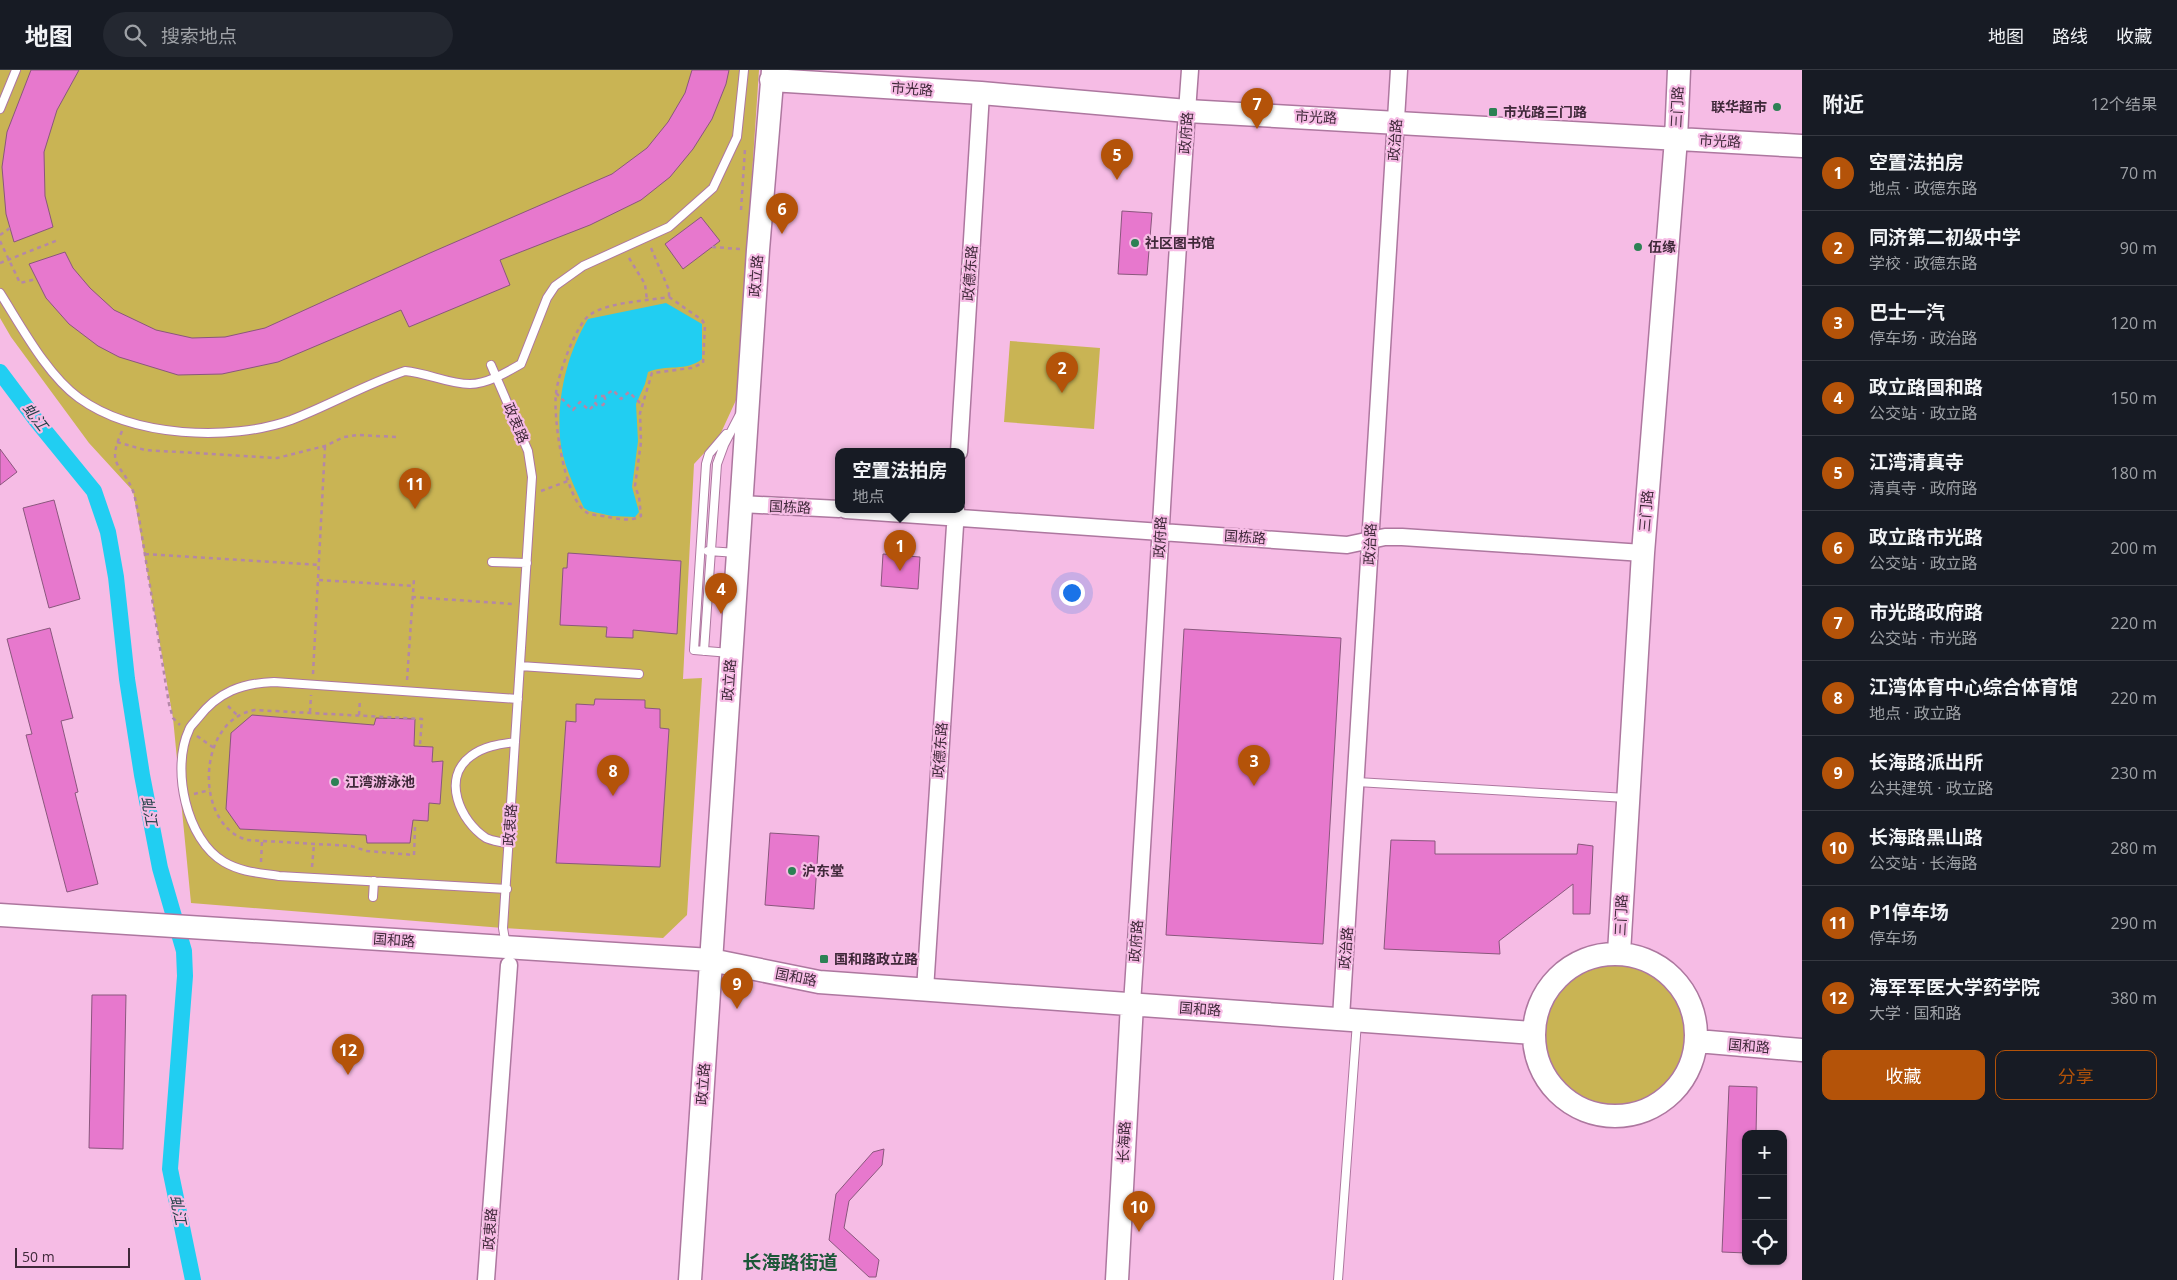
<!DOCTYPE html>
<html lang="zh">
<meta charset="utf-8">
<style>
body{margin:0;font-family:"Open Sans","Noto Sans SC",sans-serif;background:#242831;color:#f1f3f6}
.controls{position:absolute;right:15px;bottom:15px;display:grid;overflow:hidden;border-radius:10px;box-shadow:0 1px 4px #0004}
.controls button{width:45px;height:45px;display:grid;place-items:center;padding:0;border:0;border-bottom:1px solid #363941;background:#171b24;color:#f1f3f6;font:25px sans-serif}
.scale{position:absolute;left:15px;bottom:12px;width:115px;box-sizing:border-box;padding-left:5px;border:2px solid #3f2839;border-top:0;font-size:14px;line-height:18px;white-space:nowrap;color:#3f2839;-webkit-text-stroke:4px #f6bce5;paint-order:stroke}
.you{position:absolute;left:1071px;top:522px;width:18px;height:18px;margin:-12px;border:4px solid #fff;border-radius:50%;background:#1a73e8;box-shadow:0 0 0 8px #1a73e833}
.badge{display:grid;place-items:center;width:32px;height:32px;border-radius:50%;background:#b45309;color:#fff;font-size:16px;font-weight:700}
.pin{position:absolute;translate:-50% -41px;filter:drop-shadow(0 1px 2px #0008)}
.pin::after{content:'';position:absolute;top:26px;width:18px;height:15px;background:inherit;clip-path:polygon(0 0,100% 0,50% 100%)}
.popup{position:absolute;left:835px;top:378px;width:130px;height:65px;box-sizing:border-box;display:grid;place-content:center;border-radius:10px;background:#171b24;filter:drop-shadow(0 1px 4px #0005);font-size:16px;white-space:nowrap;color:#9ea1a6}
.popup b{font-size:19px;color:#f1f3f6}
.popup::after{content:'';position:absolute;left:50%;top:100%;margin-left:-10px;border:10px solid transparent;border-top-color:#171b24}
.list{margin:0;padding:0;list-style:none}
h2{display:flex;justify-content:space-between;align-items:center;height:65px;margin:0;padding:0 20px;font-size:21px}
h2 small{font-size:16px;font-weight:400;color:#9ea1a6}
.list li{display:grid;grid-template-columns:32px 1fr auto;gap:15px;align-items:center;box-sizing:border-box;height:75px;padding:0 20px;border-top:1px solid #363941}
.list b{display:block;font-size:19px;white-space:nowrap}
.list p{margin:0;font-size:16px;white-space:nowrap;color:#9ea1a6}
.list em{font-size:16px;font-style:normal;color:#9ea1a6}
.actions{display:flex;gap:10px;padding:15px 20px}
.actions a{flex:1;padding:11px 0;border:1px solid #b45309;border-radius:10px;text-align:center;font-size:18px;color:#b45309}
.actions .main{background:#b45309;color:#fff}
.icon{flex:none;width:28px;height:28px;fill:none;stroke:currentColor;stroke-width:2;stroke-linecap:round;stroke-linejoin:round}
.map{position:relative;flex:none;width:1802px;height:1210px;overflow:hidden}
header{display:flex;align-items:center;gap:30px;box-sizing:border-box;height:70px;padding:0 25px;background:#171b24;border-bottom:1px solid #363941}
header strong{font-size:24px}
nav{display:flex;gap:28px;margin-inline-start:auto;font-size:18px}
.search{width:350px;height:45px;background:#242831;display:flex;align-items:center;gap:12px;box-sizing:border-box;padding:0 18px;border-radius:28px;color:#9ea1a6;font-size:19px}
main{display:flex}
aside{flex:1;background:#171b24}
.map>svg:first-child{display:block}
.green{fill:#c9b454}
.water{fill:#21cef2}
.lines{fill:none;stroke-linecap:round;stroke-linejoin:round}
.canal{stroke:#21cef2;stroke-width:16}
.building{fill:#e778cd;stroke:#8a577d}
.lane-casing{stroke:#ad779f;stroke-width:10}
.street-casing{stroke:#ad779f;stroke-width:19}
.secondary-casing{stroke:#ad779f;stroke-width:25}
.path{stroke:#b487a7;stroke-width:2.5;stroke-dasharray:4 4;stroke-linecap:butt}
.lane{stroke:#fff;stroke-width:8}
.street{stroke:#fff;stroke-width:16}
.secondary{stroke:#fff;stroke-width:22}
.poi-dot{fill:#2c8154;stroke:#f6bce5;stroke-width:2}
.labels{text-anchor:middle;stroke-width:4.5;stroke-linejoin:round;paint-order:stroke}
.street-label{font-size:14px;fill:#3f2839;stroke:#f6bce5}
.poi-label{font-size:14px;font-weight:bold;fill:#3f2839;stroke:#f6bce5;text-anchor:start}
.water-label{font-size:15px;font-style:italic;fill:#23424a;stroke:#f6bce5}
.district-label{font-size:19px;font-weight:bold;fill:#1c5738;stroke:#f6bce5}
</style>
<header>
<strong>地图</strong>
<div class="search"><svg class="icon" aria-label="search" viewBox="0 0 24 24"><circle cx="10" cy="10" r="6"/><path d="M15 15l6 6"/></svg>搜索地点</div>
<nav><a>地图</a><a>路线</a><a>收藏</a></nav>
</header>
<main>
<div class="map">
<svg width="1802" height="1210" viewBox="0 0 1802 1210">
<rect width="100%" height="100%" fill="#f6bce5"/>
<!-- green -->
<path class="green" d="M0,0H759L737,328L719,367L694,394L683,609L702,608L687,845L663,868L503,858L191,833L173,648L133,421L89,373L11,267L0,248Z
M1010,271L1100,278L1094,359L1004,352Z
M1545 964a71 71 0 1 1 142 0a71 71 0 1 1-142 0Z"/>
<!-- water -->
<path class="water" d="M666,233L702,254V289C686,302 666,294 648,302L645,314L636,334L638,371L632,417L639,442L635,447L612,446L589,441L584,438C574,416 562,392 560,368C557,326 567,284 588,249Z"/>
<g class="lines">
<!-- canal -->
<path class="canal" d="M0,302L36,350L94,421L108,462L116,507L127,609L142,705L160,798L184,881L185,906L170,1099L193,1210"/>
</g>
<!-- building -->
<path class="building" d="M31,0H79L57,40L44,82L45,126L53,157L14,172L6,144L2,97L7,62Z
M692,0H729L726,14L712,49L693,79L670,107L641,130L590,155L500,190L510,215L409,257L401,240L278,292L222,304L178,305L119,287L98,276L69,254L46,228L29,194L65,182L73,198L90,218L114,240L156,260L192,268L225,267L265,258L430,183L612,104L647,78L668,52L685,23Z
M1122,141L1152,143L1147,205L1118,204Z
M701,147L720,171L683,199L665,174Z
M0,379L17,402L0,415Z
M54,430L80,529L49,538L23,438Z
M568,483L681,491L677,564L633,560V568L606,567L607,557L560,555L563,498H567Z
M883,484L920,487L918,519L881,516Z
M50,558L73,648L61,651L78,722L75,723L98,814L67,822L26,665L32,664L7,569Z
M1184,559L1341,568L1323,874L1166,865Z
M595,629L645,630V638L660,639V658L669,659L660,797L556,793L566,651L576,652V634L594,635Z
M252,645L374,655L376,648L415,649L414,676L433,677L432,692L443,691L440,734L429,733L428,751L413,750L410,773H367L366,765L240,759L226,739L231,663Z
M770,763L819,766L814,839L765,835Z
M1391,770L1435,771V784H1577L1578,774L1593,776L1590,844H1573V814L1499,871L1500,884L1384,879Z
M92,925H126L123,1079L89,1078Z
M1729,1016L1757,1017L1756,1064H1746V1183L1722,1182Z
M884,1079L882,1095L849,1131L844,1158L879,1190L876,1207H869L829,1170L836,1124L873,1082Z"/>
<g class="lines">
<defs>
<path id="lane" d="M0,39L16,0
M0,223C21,256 47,305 79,328C133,367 229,372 291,350C330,335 366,314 405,301C428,303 448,314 470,314C487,314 507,302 521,294L547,228L555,216L583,196L669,157L713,118L737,67L744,0
M491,295L528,381L532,407L503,858L506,876
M726,364L709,384L706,394L694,580L730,583
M708,481L737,483
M492,492L527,493
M704,581L717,394L724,375L739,346
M520,596L639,604
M1357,712L1627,728
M508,774C502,772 492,771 486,768C460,751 441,708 471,686C484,676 500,674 515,672
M507,819L279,806C260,803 241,802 224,792C186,770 171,698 189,660C190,656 195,652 198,648C218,622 242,613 274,612L518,629
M373,827L374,811
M1338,1210L1357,952"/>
<path id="street" d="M959,382L981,23
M741,434L839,439
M846,440L1347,475L1385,467H1402L1643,483
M925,920L956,440
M1132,934C1153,623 1167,311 1190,0
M1341,948L1399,0
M486,1210L509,895"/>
<path id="secondary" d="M771,10L981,23L1187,41L1802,76
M0,845L711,890L819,912L1534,963
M1619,883L1643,483L1676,69L1679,0
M1534 965a81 81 0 1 1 162 0a81 81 0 1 1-162 0Z
M1697,971L1802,980
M690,1210L758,180L773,0
M1117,1210L1132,934"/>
</defs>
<!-- lane casing -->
<use href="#lane" class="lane-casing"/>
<!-- street casing -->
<use href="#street" class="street-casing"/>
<!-- secondary casing -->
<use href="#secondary" class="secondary-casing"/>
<!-- path -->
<path class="path" d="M741,140L745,79
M0,165L10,158
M0,171L20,213L36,209
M712,177L740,179
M651,178L669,220V227
M629,188L645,214L647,230
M0,193L58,170
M669,227L702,250L705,255L703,293L691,298L652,303L640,343L641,372L635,416L639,427L641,446C630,452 619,449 608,447C602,445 591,446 586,442C564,427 553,348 556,323C558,305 576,253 591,244C609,232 647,231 669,227Z
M556,323L573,340L580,332L589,340L595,334
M604,326L606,331L603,335H597L594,332L596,326H604L613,320L621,329L629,322L642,335
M122,361C106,397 121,392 133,421C136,430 137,439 139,448L169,634L173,648L180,655
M117,372L145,380L277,388L325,376L344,367L358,365L396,367
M541,421L568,411
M145,484L320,495
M319,510L413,516
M412,527L513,534
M313,604L325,376
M407,610L414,509
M228,636L238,646
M310,642L311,625
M359,645L360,629
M197,666L214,678
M194,724L210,720
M415,757L414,785L367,781L351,776L247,770C193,754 197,649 255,640L422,649L420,674
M261,792L262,771
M312,797L314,774"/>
<!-- lane -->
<use href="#lane" class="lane"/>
<!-- street -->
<use href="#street" class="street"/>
<!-- secondary -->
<use href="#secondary" class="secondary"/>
</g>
<!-- markers -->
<g class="poi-dot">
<circle cx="1777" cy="37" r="5"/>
<rect x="1488" y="37" width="10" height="10" rx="2.5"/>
<circle cx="1135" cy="173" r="5"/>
<circle cx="1638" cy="177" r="5"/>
<circle cx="335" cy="712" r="5"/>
<circle cx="792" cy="801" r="5"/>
<rect x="819" y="884" width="10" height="10" rx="2.5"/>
</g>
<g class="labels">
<!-- street labels -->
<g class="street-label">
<text transform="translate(912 19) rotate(4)" y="5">市光路</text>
<text transform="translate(1677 37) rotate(-87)" y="5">三门路</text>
<text transform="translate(1316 47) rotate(3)" y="5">市光路</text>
<text transform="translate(1186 63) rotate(-86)" y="5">政府路</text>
<text transform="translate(1395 70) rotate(-86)" y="5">政治路</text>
<text transform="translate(1720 71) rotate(3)" y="5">市光路</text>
<text transform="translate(970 203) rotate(-86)" y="5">政德东路</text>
<text transform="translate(756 206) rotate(-86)" y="5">政立路</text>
<text transform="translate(516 353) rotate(67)" y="5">政衷路</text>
<text transform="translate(790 437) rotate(3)" y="5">国栋路</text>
<text transform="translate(1646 441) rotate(-85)" y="5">三门路</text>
<text transform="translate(1160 467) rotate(-87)" y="5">政府路</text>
<text transform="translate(1245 467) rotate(4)" y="5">国栋路</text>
<text transform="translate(1370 474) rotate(-87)" y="5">政治路</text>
<text transform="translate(729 610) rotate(-86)" y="5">政立路</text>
<text transform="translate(940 680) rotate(-86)" y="5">政德东路</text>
<text transform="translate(510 755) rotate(-86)" y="5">政衷路</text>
<text transform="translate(1621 845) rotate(-87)" y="5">三门路</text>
<text transform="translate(394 870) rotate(4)" y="5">国和路</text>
<text transform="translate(1136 871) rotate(-86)" y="5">政府路</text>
<text transform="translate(1346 878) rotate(-86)" y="5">政治路</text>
<text transform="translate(796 907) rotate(11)" y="5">国和路</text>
<text transform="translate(1200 939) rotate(4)" y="5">国和路</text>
<text transform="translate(1749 976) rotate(5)" y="5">国和路</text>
<text transform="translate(703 1014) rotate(-86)" y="5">政立路</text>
<text transform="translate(1124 1072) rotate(-87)" y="5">长海路</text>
<text transform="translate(490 1159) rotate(-86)" y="5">政衷路</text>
</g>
<!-- poi labels -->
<g class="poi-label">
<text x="1767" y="42" text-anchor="end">联华超市</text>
<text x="1503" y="47">市光路三门路</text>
<text x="1145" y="178">社区图书馆</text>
<text x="1648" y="182">伍缘</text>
<text x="345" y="717">江湾游泳池</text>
<text x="802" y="806">沪东堂</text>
<text x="834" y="894">国和路政立路</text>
</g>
<!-- water labels -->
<g class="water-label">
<text transform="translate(35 347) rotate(52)" y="5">虬江</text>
<text transform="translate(149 741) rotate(79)" y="5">虬江</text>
<text transform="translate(178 1140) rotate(78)" y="5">虬江</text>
</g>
<!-- district labels -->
<g class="district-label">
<text x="790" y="1199">长海路街道</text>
</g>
</g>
</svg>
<div class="controls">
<button>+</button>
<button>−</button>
<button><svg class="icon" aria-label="locate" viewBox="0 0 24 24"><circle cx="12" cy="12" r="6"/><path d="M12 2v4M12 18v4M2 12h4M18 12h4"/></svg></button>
</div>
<div class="scale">50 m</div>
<div class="you"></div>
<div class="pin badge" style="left:900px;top:501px">1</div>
<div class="popup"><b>空置法拍房</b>地点</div>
<div class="pin badge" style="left:1062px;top:323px">2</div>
<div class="pin badge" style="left:1254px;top:716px">3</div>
<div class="pin badge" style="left:721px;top:544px">4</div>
<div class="pin badge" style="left:1117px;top:110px">5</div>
<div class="pin badge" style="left:782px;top:164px">6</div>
<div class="pin badge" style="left:1257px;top:59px">7</div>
<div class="pin badge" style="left:613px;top:726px">8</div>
<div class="pin badge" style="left:737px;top:939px">9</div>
<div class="pin badge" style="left:1139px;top:1162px">10</div>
<div class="pin badge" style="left:415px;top:439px">11</div>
<div class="pin badge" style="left:348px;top:1005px">12</div>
</div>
<aside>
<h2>附近<small>12个结果</small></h2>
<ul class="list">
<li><span class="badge">1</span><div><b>空置法拍房</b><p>地点 · 政德东路</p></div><em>70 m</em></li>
<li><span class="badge">2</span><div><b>同济第二初级中学</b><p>学校 · 政德东路</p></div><em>90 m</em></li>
<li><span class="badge">3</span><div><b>巴士一汽</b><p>停车场 · 政治路</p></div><em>120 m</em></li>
<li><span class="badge">4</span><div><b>政立路国和路</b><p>公交站 · 政立路</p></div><em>150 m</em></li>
<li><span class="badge">5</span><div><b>江湾清真寺</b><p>清真寺 · 政府路</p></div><em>180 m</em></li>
<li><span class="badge">6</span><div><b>政立路市光路</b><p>公交站 · 政立路</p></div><em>200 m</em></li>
<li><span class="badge">7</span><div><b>市光路政府路</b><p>公交站 · 市光路</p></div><em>220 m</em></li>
<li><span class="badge">8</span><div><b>江湾体育中心综合体育馆</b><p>地点 · 政立路</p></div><em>220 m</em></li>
<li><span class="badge">9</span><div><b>长海路派出所</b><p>公共建筑 · 政立路</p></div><em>230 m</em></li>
<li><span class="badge">10</span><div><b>长海路黑山路</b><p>公交站 · 长海路</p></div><em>280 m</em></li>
<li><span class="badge">11</span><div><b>P1停车场</b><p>停车场</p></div><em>290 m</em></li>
<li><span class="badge">12</span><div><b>海军军医大学药学院</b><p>大学 · 国和路</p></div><em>380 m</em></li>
</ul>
<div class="actions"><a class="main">收藏</a><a>分享</a></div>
</aside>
</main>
